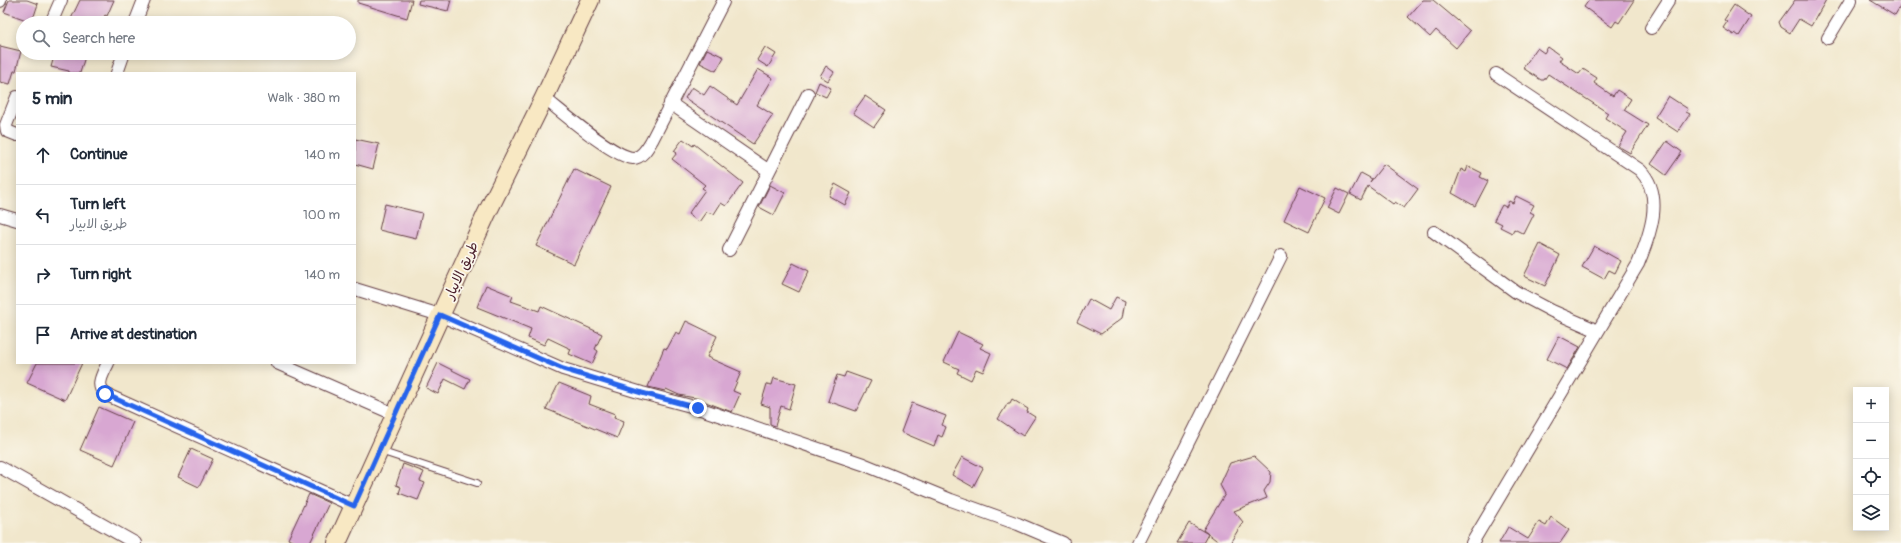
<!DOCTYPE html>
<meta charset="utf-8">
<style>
body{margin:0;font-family:Pangolin,"Playpen Sans Arabic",sans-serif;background:#f2f2f3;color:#1f2937}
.controls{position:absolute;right:12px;bottom:12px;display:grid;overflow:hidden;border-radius:0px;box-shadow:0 2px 10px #0003}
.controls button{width:36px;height:36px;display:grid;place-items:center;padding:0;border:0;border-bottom:1px solid #e0e1e3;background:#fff;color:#1f2937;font:20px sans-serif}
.stop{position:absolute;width:12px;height:12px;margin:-9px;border:3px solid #2563eb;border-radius:50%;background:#fff}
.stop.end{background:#2563eb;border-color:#fff;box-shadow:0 1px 4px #0008}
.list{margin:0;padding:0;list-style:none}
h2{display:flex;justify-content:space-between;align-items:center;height:52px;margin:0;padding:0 16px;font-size:17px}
h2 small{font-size:13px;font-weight:400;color:#747a83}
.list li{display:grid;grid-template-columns:26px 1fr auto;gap:12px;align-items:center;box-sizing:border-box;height:60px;padding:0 16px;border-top:1px solid #e0e1e3}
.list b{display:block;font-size:15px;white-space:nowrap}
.list p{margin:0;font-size:13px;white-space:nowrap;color:#747a83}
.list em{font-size:13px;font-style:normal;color:#747a83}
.icon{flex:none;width:22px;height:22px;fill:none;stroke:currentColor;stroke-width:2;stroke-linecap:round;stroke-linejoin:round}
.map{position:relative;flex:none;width:1901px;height:543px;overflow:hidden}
.search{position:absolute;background:#fff;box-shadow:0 2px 10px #0003;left:16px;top:16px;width:340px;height:44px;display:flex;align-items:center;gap:10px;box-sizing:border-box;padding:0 14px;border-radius:22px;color:#747a83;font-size:15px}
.panel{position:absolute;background:#fff;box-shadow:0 2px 10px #0003;left:16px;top:72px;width:340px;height:292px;border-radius:0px}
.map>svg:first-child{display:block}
.building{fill:#d8a7d2}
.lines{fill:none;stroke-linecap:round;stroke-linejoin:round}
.lane-casing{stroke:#633d43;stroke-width:8}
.street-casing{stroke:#633d43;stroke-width:14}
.secondary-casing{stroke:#633d43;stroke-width:20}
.lane{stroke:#fff;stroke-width:6}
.street{stroke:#fff;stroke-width:12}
.secondary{stroke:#f8e8c3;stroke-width:18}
.route{stroke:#2563eb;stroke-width:5}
.labels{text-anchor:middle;stroke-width:3.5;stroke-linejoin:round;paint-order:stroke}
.street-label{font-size:14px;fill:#4a1f2b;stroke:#fbf7ec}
</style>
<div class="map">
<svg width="1901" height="543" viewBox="0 0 1901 543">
<rect width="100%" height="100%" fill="#fbf7ec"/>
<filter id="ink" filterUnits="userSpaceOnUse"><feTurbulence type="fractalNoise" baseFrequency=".025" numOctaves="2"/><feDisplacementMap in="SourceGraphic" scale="8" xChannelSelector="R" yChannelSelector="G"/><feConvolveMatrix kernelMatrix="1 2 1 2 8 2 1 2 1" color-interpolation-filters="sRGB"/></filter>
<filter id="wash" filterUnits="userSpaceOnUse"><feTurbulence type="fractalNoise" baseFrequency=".012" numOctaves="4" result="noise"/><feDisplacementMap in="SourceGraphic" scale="16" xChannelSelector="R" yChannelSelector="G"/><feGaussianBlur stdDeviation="0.9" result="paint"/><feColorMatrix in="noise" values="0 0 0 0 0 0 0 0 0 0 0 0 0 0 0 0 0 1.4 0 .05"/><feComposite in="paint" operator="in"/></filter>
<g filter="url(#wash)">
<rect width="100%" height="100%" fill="#f1e7cc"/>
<g id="blocks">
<!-- building -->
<path class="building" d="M9,0H27L38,4L32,22L4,12Z
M80,0H114L107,16L105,15L101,23H69Z
M358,0H412L407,18L358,3Z
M419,0H451L448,11L418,4Z
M1423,0H1433L1470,31L1456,48L1436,30L1430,37L1408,17Z
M1589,0H1634L1619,23L1616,21L1612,27L1584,7Z
M1795,0H1826L1811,26L1799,19L1790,33L1781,27L1779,22Z
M1870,0H1901V5L1895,15Z
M1734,5L1751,17L1739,36L1735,33L1734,35L1723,28L1727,22L1724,20Z
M0,46L21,51L16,71H14L10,84L0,82Z
M765,47L776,54L768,67L757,60Z
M1548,47L1562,57L1559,61L1579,74L1583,69L1597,78L1594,83L1613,96L1617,90L1631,99L1624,110L1648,125L1630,153L1618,146L1627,132L1605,118L1608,113L1548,74L1544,80H1541L1523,68L1537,48L1544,53Z
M707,49L724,57L716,71L700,63Z
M55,53H86L80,73H69V71L51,67Z
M826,66L834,72L828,81L820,76Z
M758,69L773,78L757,105L773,115L753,144L685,98L692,87L704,95L710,86L737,105Z
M819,82L831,88L826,97L815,92Z
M865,96L886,110L874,127L853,113Z
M1668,96L1688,109L1686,112L1690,114L1678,132L1655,117Z
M355,139L379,144L373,169L355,164Z
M683,139L693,146L694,144L743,183L726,206L721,203L714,214L706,212L699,222L688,214L705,190L702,188L705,185L672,159L677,153L674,151Z
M1667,141L1682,152L1666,175L1651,164Z
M1384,164L1418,189L1404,208L1395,202L1393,204L1368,186L1361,200L1350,194L1361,173L1372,179L1370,182Z
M1468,166L1482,173L1480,177L1488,181L1475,206L1452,193L1461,169L1466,172Z
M574,169L611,187L574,264L536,246Z
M835,184L851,193L845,205L829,196Z
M770,185L785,193L774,215L759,207Z
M1300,186L1325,198L1309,232L1284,220Z
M1337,188L1349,194L1339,214L1327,208Z
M1516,196L1534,205L1530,212L1534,214L1524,234L1514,229L1512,233L1500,227L1502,224L1494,220L1502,205L1506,207L1509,201L1513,203Z
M385,204L422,213L416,239L379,230Z
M1540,244L1560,255L1545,286L1524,276Z
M1594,246L1621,261L1615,273L1609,270L1604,279L1582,267Z
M793,263L809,271L799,292L782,284Z
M486,285L513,296L511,301L539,311L541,306L602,334L595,349L598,351L592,364L569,354L571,349L548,338L544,345L528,338L531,329L477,307Z
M1116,297L1125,301L1122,318L1101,334L1077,322L1089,299L1109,310Z
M686,321L717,336L707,357L741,372L733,391L740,394L732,412L695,398L679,395L666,389L665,391L648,387L664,348L667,349L676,332L680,334Z
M958,332L983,344L980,348L991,353L983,372L976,369L971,380L957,373L959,369L944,362Z
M1559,336L1580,347L1567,369L1547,359Z
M37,363H82L65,400L27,383Z
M438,363L470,379L465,389L445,379L438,394L426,388Z
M846,372L871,381L856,411L828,401L837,375L844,377Z
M774,378L796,384L789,409L781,406L775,426L770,424V407L761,404L767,384L772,385Z
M559,383L591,396L589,404L615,414L614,417L624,421L617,438L546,409Z
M1012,399L1028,409L1027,412L1035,417L1023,436L998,419L1008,403H1010Z
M912,403L946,416L942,425L946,427L942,437L938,435L934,446L901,432Z
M99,407L133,422L114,465L80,450Z
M191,449L213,459L199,487L178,477Z
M1254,456L1271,472L1270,482L1264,491L1267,498L1234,511L1243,522L1230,543H1220L1203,530L1225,494L1220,485L1230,463Z
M962,457L983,468L973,487L952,475Z
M403,464L424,472L420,481L425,483L418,500L399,493L401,487L396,485Z
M309,494L329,503L310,543H296L288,539Z
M1551,517L1569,530L1560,543H1499L1508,527L1528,539L1539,522L1546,526Z
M1189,523L1208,534L1203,543H1177Z"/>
</g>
</g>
<g filter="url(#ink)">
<use href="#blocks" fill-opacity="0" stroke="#633d43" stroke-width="1"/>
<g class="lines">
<defs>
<path id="lane" d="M380,451L477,483"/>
<path id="street" d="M0,1V0
M51,23L61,0
M135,23L144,0
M1651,28L1669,0
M1828,38L1851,0
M117,73L124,53
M17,97L6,125L7,131L17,135
M544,98C561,111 613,157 633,158C642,158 648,147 652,140L723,2
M670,103L769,171
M0,215L17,220
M1434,232L1516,292L1552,311L1598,331
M729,250L808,94
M355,289L440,315L563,369L642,393L698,408L863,464L951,500L1018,524L1063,543
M108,363C103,374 95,385 105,394L354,506
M277,363L394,414
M0,467L135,543
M1138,543L1281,256
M1472,543L1638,264C1650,235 1665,196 1640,170L1496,74"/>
<path id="secondary" d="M337,543L486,215L544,98L590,0"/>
</defs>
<!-- lane casing -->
<use href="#lane" class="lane-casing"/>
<!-- street casing -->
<use href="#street" class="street-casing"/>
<!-- secondary casing -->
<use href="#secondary" class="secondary-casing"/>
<!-- lane -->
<use href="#lane" class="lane"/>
<!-- street -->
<use href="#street" class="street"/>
<!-- secondary -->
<use href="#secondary" class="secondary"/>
</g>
</g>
<g class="lines" filter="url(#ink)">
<!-- route -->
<path class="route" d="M105,394L354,506L440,315L563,369L642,393L698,408"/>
</g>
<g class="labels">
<!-- street labels -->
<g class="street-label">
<text transform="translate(461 270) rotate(-65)" y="5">طريق الابيار</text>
</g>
</g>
</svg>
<div class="controls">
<button>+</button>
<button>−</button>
<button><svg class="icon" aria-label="locate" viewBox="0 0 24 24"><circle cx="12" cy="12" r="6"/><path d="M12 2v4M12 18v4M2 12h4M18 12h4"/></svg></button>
<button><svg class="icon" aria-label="layers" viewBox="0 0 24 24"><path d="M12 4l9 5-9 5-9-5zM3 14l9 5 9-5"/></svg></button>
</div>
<div class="stop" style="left:105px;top:394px"></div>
<div class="stop end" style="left:698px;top:408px"></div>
<div class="search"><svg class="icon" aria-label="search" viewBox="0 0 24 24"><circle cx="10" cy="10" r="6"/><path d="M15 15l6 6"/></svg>Search here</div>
<section class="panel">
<h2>5 min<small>Walk · 380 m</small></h2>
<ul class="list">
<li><svg class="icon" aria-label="ahead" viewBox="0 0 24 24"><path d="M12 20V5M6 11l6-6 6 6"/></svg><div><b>Continue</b></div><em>140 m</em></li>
<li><svg class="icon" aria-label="left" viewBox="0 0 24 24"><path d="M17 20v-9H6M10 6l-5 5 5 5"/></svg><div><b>Turn left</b><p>طريق الابيار</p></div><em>100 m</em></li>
<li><svg class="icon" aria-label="right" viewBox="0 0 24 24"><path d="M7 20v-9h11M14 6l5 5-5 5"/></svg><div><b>Turn right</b></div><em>140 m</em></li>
<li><svg class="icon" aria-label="arrive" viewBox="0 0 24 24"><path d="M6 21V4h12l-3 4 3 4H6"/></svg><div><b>Arrive at destination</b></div></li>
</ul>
</section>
</div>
